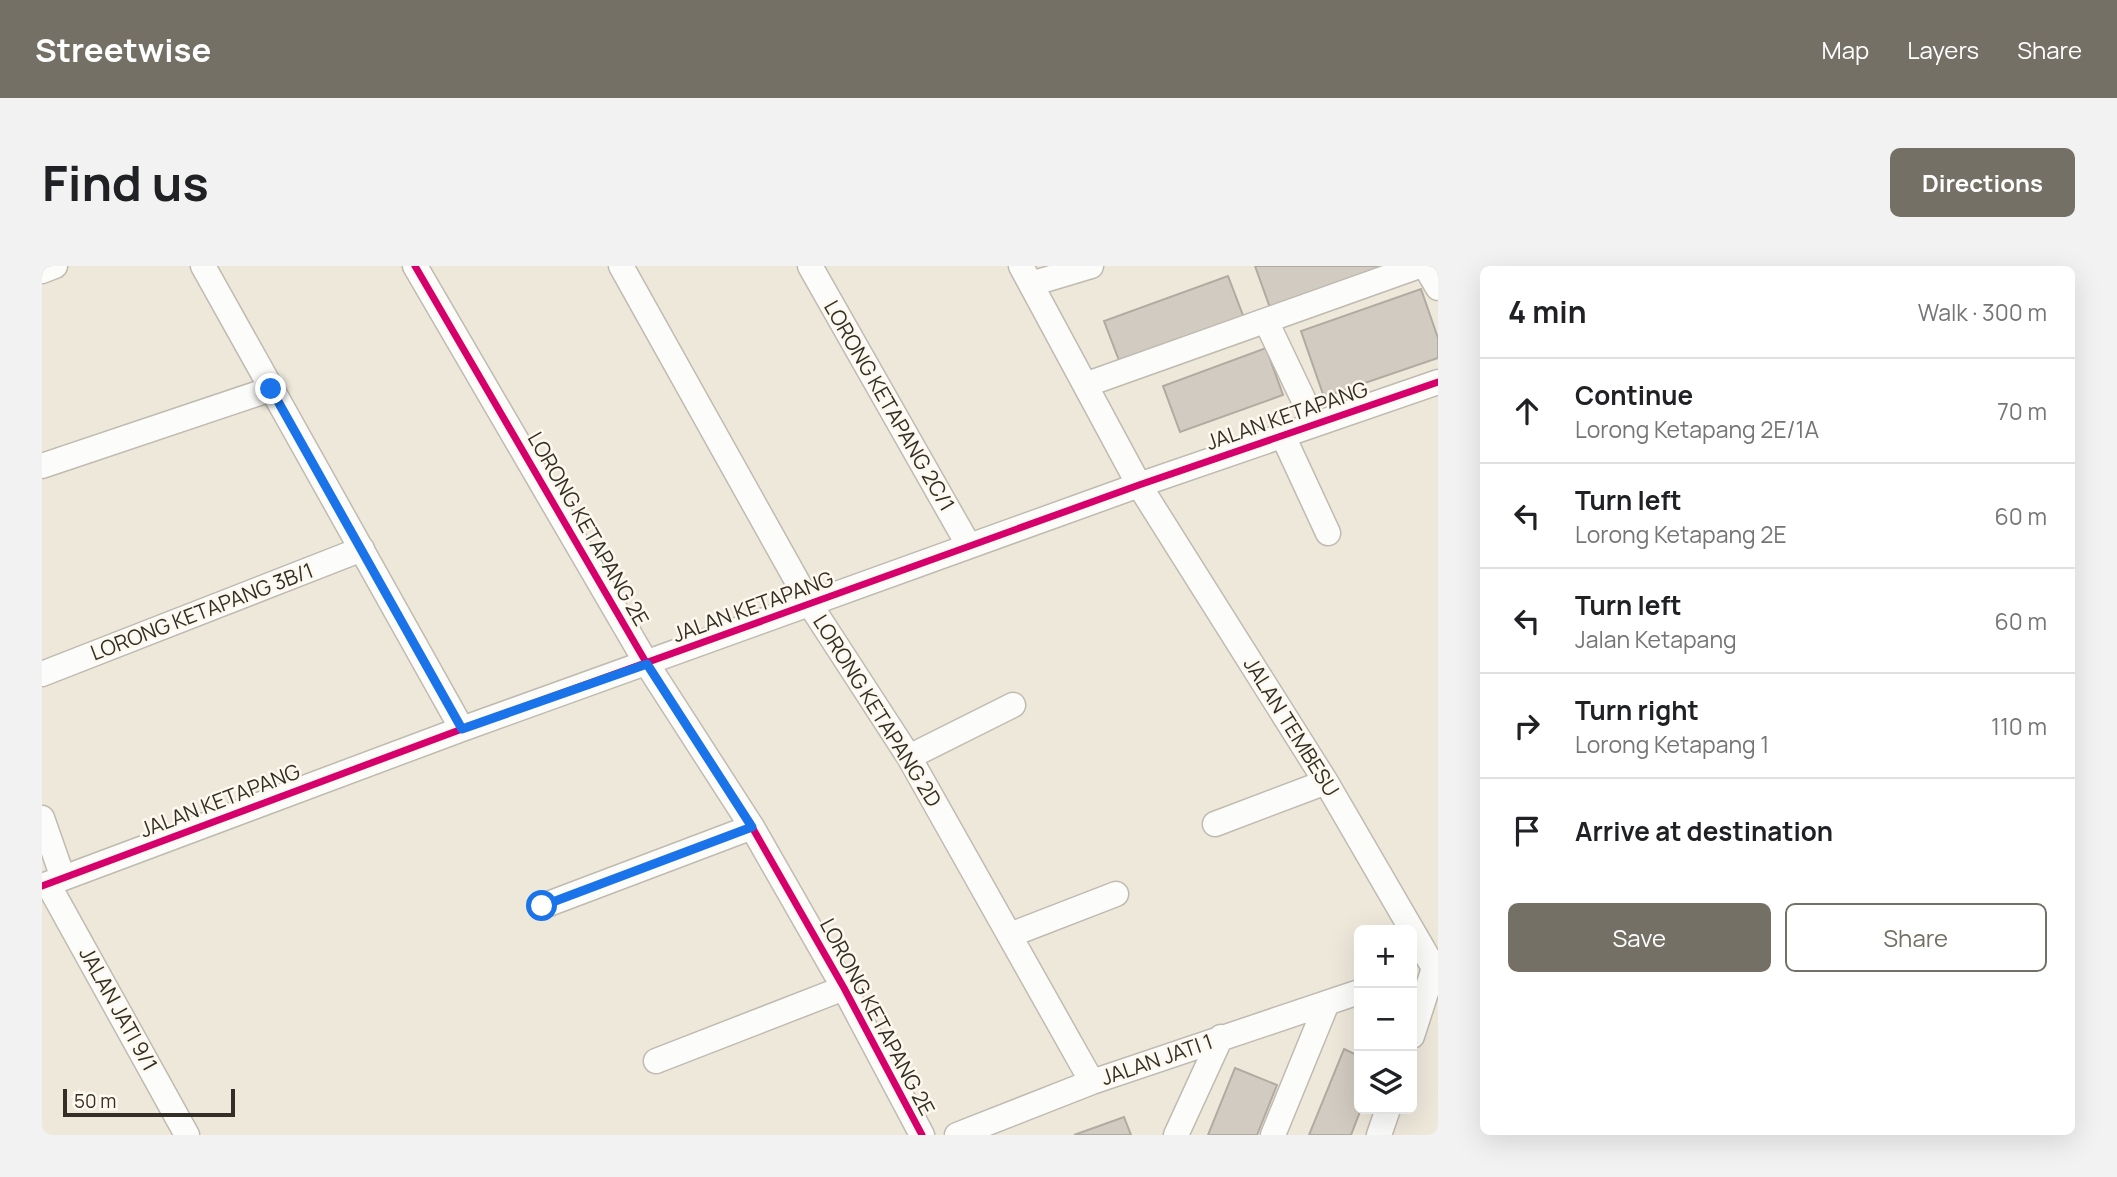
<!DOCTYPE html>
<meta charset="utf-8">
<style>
body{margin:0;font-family:Manrope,sans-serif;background:#f2f2f2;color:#202124}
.controls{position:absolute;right:21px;bottom:21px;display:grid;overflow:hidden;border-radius:10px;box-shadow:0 7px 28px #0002}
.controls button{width:63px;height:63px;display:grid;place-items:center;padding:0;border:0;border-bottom:2px solid #e0e0e0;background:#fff;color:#202124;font:35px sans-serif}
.scale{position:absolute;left:21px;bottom:18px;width:172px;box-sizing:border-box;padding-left:7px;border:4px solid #332f26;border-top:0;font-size:19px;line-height:24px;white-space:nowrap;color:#332f26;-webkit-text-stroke:5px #fef9ef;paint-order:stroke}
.stop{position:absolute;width:21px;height:21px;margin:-16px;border:5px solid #1a73e8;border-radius:50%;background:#fff}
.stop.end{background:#1a73e8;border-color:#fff;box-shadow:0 2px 7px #0008}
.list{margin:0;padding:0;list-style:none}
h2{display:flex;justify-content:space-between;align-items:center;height:91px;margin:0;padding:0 28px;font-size:30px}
h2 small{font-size:23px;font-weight:400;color:#757577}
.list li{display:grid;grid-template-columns:46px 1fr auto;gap:21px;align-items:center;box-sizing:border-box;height:105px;padding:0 28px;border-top:2px solid #e0e0e0}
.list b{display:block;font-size:26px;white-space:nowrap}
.list p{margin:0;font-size:23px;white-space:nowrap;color:#757577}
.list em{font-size:23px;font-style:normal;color:#757577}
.actions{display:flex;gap:14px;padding:21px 28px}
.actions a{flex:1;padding:16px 0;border:2px solid #747065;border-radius:10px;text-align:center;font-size:24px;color:#747065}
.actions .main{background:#747065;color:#fff}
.icon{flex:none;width:38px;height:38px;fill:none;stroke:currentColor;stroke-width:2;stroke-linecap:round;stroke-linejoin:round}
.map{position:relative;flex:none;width:1396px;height:869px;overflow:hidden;border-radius:10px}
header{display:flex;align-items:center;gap:42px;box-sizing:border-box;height:98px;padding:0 35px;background:#747065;color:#fff}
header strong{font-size:33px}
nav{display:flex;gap:38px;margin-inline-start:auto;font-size:24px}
.intro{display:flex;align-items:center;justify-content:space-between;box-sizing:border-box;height:168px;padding:0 42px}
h1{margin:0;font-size:49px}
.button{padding:18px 32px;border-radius:10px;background:#747065;color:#fff;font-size:24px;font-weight:700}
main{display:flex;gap:42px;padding:0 42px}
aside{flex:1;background:#fff;border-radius:10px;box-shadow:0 7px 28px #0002}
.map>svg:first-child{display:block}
.building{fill:#d2cbc2;stroke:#b0aaa1;stroke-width:2}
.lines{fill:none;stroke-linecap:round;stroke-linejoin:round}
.minor-casing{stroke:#c0bbb1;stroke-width:27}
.minor{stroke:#fcfcfa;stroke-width:24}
.cycleway-casing{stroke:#fef9ef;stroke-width:11}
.cycleway{stroke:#d6006c;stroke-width:7}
.route{stroke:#1a73e8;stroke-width:9}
.labels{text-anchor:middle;stroke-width:5;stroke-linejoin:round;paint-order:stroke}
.street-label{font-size:21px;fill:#332f26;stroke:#fef9ef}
</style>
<header>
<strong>Streetwise</strong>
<nav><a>Map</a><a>Layers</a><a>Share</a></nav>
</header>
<div class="intro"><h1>Find us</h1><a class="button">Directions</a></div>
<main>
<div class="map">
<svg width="1396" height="869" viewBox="0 0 1396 869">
<rect width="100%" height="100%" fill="#eee8db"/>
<!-- building -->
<path class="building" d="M1213,0H1341L1231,50Z
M1186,10L1202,52L1078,97L1062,55Z
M1379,23L1396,72V92L1282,131L1259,65Z
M1224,82L1241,129L1138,166L1121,120Z
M1302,783L1317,790L1319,843L1309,869H1267Z
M1193,802L1235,819L1215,869H1166Z
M1082,851L1089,869H1032Z"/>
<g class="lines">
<defs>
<path id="minor" d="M161,0L420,463
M373,0L605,398L710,561L802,722L880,869
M579,0L769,340L867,491L1050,816
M768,0L927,280
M979,0L1097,219L1284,516L1392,702L1396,703
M1383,0L1396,22
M0,5L13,0
M989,18L1049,0
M1224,55L1273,158
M1054,115L1377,0
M1241,170L1286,267
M0,200L229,123
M0,408L320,283
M867,491L971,439
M0,552L21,612
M1173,558L1284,516
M6,618L145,869
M0,620L420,463L1097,219L1396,116
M501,640L710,561
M968,669L1074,628
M1370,770L1392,702
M614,795L802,722
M915,869L1050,816L1317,726
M1134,869L1179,771
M1231,869L1285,737
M1337,869L1346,843"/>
</defs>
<!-- minor casing -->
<use href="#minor" class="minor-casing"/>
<!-- minor -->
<use href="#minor" class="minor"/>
<defs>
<path id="cycleway" d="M373,0L605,398L710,561L802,722L880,869
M0,620L420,463L1097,219L1396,116"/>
</defs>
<!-- cycleway casing -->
<use href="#cycleway" class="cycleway-casing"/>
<!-- cycleway -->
<use href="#cycleway" class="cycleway"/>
</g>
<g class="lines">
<!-- route -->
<path class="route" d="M229,123L420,463L605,398L710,561L500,640"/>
</g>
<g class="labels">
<!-- street labels -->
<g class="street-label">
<text transform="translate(847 140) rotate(60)" y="7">LORONG KETAPANG 2C/1</text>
<text transform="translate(1245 150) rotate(-19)" y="7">JALAN KETAPANG</text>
<text transform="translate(546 263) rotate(60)" y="7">LORONG KETAPANG 2E</text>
<text transform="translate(711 341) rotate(-20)" y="7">JALAN KETAPANG</text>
<text transform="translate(160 346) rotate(-21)" y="7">LORONG KETAPANG 3B/1</text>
<text transform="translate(835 445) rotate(58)" y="7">LORONG KETAPANG 2D</text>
<text transform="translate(1249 461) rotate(58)" y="7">JALAN TEMBESU</text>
<text transform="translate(178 535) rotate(-21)" y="7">JALAN KETAPANG</text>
<text transform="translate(76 743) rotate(61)" y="7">JALAN JATI 9/1</text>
<text transform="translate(835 751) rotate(62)" y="7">LORONG KETAPANG 2E</text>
<text transform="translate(1115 794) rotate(-19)" y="7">JALAN JATI 1</text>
</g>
</g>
</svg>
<div class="controls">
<button>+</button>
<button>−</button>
<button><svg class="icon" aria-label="layers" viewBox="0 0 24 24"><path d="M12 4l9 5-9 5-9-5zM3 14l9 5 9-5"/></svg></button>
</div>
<div class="scale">50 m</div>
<div class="stop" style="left:500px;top:640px"></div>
<div class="stop end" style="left:229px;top:123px"></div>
</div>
<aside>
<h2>4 min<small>Walk · 300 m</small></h2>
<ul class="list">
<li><svg class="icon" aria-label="ahead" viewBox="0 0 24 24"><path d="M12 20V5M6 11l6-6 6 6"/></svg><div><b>Continue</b><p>Lorong Ketapang 2E/1A</p></div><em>70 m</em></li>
<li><svg class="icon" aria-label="left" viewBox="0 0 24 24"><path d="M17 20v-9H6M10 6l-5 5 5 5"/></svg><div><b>Turn left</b><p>Lorong Ketapang 2E</p></div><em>60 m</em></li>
<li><svg class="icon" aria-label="left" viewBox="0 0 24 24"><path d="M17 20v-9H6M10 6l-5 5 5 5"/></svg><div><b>Turn left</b><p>Jalan Ketapang</p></div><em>60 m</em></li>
<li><svg class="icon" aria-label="right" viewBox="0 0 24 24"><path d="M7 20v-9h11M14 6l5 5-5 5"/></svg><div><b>Turn right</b><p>Lorong Ketapang 1</p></div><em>110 m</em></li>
<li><svg class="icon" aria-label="arrive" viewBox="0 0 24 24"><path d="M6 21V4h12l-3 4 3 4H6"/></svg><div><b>Arrive at destination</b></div></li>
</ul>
<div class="actions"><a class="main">Save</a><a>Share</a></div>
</aside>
</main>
